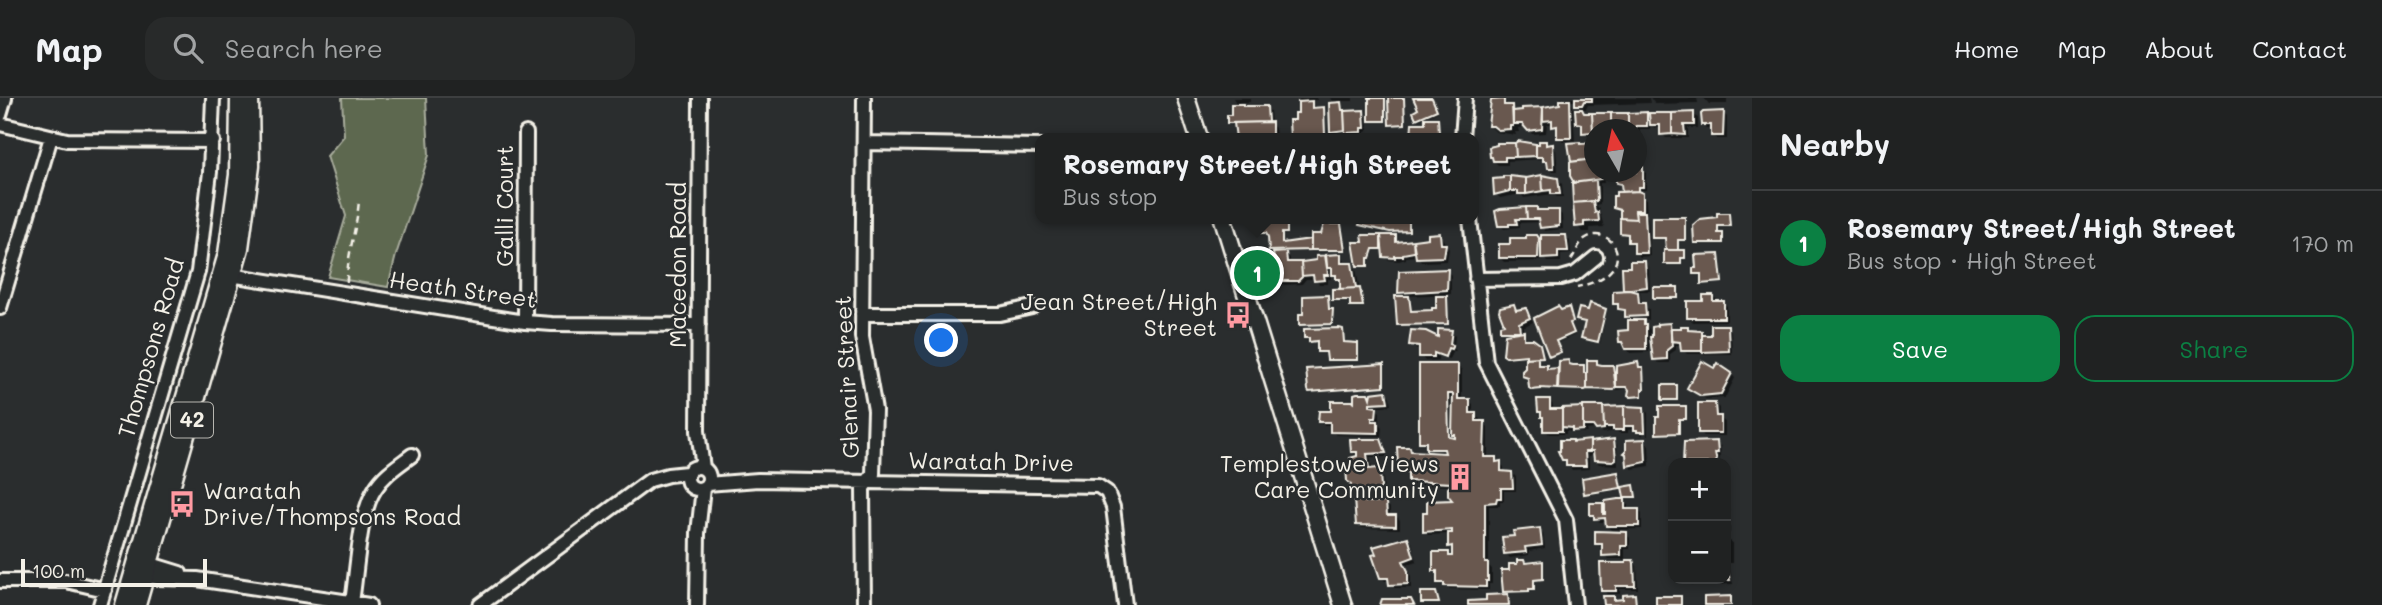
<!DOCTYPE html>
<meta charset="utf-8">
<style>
body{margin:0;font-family:Mali,sans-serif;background:#282a2a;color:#f1f3f6}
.controls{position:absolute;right:21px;bottom:21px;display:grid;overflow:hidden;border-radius:14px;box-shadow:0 4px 10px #0003}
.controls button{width:63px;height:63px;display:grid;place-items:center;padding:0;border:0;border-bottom:2px solid #3d3f40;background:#202222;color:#f1f3f6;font:35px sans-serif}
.compass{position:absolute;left:1584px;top:21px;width:63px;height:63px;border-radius:50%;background:#202222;box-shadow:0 4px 10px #0003;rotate:351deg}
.scale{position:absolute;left:21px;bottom:18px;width:186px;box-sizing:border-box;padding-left:7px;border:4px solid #f4f1e8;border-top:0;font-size:19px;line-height:24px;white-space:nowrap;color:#f4f1e8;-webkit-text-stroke:5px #2a2d2e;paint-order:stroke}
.you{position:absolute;left:942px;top:243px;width:24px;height:24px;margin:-18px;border:5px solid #fff;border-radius:50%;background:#1a73e8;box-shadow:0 0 0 10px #1a73e833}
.badge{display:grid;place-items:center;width:46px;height:46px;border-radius:50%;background:#0b8043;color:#fff;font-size:23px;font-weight:700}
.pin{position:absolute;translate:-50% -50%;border:4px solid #fff;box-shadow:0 2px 7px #0006}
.popup{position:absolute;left:1035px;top:35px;width:444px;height:91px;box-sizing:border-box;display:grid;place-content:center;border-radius:14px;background:#202222;filter:drop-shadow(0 2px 5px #0005);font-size:23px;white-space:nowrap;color:#a2a4a5}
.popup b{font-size:26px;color:#f1f3f6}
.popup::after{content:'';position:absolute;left:50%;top:100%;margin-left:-14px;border:14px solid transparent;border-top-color:#202222}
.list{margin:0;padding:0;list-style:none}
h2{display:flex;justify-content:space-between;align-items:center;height:91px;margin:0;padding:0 28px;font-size:30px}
h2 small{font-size:23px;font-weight:400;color:#a2a4a5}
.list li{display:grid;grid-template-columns:46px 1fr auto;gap:21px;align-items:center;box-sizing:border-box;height:105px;padding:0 28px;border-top:2px solid #3d3f40}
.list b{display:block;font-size:26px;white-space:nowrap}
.list p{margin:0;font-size:23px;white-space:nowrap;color:#a2a4a5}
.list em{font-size:23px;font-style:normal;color:#a2a4a5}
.actions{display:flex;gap:14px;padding:21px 28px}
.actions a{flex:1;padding:16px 0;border:2px solid #0b8043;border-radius:21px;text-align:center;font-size:24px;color:#0b8043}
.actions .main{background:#0b8043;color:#fff}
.icon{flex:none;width:38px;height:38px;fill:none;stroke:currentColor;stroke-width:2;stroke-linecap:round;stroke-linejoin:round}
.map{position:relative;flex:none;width:1752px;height:507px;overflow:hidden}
header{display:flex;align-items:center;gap:42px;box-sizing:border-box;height:98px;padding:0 35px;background:#202222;border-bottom:2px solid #3d3f40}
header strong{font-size:33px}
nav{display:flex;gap:38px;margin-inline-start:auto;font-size:24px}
.search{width:490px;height:63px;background:#282a2a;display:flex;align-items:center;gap:18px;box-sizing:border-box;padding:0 24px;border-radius:21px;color:#a2a4a5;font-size:26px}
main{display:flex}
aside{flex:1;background:#202222}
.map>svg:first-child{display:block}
.green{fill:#5d6850;stroke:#a8ac9c;stroke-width:2}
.shadow{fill:#0007;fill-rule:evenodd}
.building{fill:#695950;stroke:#f4f1e8;stroke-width:2;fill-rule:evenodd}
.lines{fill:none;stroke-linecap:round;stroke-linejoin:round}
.minor-casing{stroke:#f4f1e8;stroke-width:18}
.major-casing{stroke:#f4f1e8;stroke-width:21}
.path{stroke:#f4f1e8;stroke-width:2.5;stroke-dasharray:7 5;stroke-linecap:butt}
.minor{stroke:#2a2d2e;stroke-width:12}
.major{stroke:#2a2d2e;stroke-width:16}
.labels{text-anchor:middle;stroke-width:5;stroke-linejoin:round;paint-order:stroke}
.shield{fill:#2a2d2e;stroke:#b7b6b0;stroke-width:2}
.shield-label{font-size:21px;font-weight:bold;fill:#f4f1e8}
.street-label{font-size:23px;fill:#f4f1e8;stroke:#2a2d2e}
.poi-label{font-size:23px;fill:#f4f1e8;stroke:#2a2d2e;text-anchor:end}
</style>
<header>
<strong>Map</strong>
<div class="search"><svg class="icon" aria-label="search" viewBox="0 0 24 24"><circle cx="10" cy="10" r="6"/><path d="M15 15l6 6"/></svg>Search here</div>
<nav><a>Home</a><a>Map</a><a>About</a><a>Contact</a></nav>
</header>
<main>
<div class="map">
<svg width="1752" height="507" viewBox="0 0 1752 507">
<rect width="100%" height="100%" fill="#2a2d2e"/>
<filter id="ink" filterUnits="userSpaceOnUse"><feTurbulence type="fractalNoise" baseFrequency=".0143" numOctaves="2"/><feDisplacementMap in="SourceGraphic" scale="14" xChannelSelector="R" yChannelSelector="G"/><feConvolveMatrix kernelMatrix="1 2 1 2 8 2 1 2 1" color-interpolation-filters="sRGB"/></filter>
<g filter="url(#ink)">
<!-- green -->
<path class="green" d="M342,0H426L429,57L396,157L388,189L328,179L346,118L327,58L344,38Z"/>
<!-- shadow -->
<path class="shadow" d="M1233,0H1250V4H1239L1244,10L1266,9L1270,13L1271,26L1275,30L1276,40H1237L1236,29L1229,25L1238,8Z
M1296,0H1317L1318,2H1308L1313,7V11L1325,13L1326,38H1291L1300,17V2Z
M1330,0H1353V3H1338L1346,15L1363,14L1367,18L1368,33L1365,34V38H1351L1348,35L1336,37L1332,33L1336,6Z
M1390,0H1405V27L1390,26Z
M1415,0H1431L1438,14L1419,22L1417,20L1420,12Z
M1560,0H1649L1650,5L1588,7L1586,11H1581L1577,3H1569L1573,8L1575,43H1563L1559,39V33L1554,26H1547L1546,35L1532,36L1527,29L1518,30L1519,34H1515L1516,37L1496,34L1490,28L1503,3L1517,14L1524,11H1553L1562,8Z
M1650,0H1697L1698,5L1655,6Z
M1704,0H1727V6H1709Z
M1723,15L1727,19V41H1717L1713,37V31H1707L1703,27Z
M1646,16L1651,22L1693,16L1698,20V30H1688V40H1666L1662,36L1661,30H1655L1650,25V31H1640L1639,40H1636V32L1623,31L1594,32V39L1588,38L1584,34V29L1578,24L1586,17Z
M1545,44L1556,52L1558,73H1553L1549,67L1541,61L1508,63V67H1498L1494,63Z
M1570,47H1594V74H1602L1604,85H1600V106L1595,107L1599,111L1604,129L1590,130V134H1583L1577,128L1576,82L1572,78Z
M1636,48L1645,49L1644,64H1640V71L1646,75V92H1641V96L1646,101L1647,116H1644L1648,120L1650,158L1640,159L1636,155V148L1630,143V139L1622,134L1621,114L1615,109L1623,96L1622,89L1618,84L1617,74H1636Z
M1558,81L1562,86L1563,99H1557L1553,96L1524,100L1521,96L1500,100L1496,96L1519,82Z
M1537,110L1540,114L1558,113L1562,117L1563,131L1545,133L1540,124L1520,125V129L1504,131L1500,127Z
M1729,117L1731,129H1718L1719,137L1724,138V146L1696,145L1719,120Z
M1684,120L1686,143H1679V154H1684L1686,161H1682V166L1667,167V141L1654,139Z
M1362,121H1409L1410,134L1393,135L1363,128Z
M1286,125L1288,135H1283V146L1313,143L1340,128L1342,129L1346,153H1283L1290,160V166L1313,165L1340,158L1344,162V167L1351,166L1356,171L1363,209H1354L1352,203L1334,202L1342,193V185L1331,173V181H1328V186H1319L1315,181H1306L1302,186L1284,187L1276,180L1278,174L1275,154L1270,152L1269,136L1262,135Z
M1440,137L1449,151L1447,163L1422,164L1417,158L1406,159V161L1399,163L1389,162L1384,158V152H1374L1371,161L1368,160L1369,169L1358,167L1364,139H1395L1400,146L1429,142Z
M1565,138L1570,143L1571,156L1561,157V164H1547L1542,158L1541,163L1504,164L1500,160L1512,147L1536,139L1543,146Z
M1719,158L1723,185L1704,187L1702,177L1695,175Z
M1645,165L1649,169L1650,193H1640L1642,207L1649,211V222H1641L1650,232L1649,254L1630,255L1621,243L1630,233L1632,224L1627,219V215L1615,205L1625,194L1624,171Z
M1447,173L1451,177V196L1407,198L1410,201L1412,214L1438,211L1447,200L1449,227L1400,228L1398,226L1406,200L1400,194Z
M1677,191L1679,201L1654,200Z
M1328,199L1329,213L1333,215V227L1303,228L1301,226Z
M1713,199L1727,208V223L1693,224L1689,220Z
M1514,208L1518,212H1526L1530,216L1533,224L1523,229V235L1525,243L1543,253V260H1539V269H1546L1548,272H1561L1568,264L1570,268L1583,269L1585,276L1590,277L1596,264L1598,268H1612L1614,276L1638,266L1639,271L1644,272L1645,292H1643V299L1632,298L1630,290L1606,294L1603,291L1577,293L1575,292H1553L1551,290L1535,293L1531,289L1530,281L1526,279L1527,258L1509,260L1505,256L1506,237L1502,233L1507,227Z
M1570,212L1573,226L1570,227L1575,237L1557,245L1561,255L1552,259L1551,258L1561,213Z
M1605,213L1606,215L1600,245L1584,241L1583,240L1586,225L1578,222L1589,214Z
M1670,227L1674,231L1687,229L1692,234H1701L1705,239H1713L1727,229L1731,233L1732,256H1687L1683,252L1682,247H1676V252L1670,256V265H1659L1654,261Z
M1343,233L1344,246L1358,248L1359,263L1330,262L1328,255L1319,254L1318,244H1312L1311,241L1305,240Z
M1451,234L1455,238L1454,250L1456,253H1453L1449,261L1438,258V262L1425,263L1421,258V251L1415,250L1411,246L1439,241Z
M1383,267L1385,289L1313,294L1311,293Z
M1457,268L1462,272V303H1469L1473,307V317L1480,321V325H1484L1488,329V361H1495L1504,369V375H1512L1516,379V393H1504V403H1500V408H1489V468L1492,471V486H1489V492L1450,491L1439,484V476L1435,472L1449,455L1454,461V452L1450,448V436L1428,437L1424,433L1457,404L1452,388L1413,387L1409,382V378L1399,369L1410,351L1414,355L1434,356L1428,347L1421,343ZM1452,334L1459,341H1452Z
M1715,272L1731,276L1735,280L1725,300L1706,301L1689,290Z
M1386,295L1390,299L1391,307L1374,309L1380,314V323H1376L1382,329L1381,338L1336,337L1331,333L1332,327H1324L1320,323L1332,315V305H1356L1367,297L1374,304Z
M1549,303L1553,307V313L1644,311L1643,338L1636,331L1628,332V335H1619L1617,333L1602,335L1598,331L1586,332L1587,335L1566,333V336H1549L1545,332V320L1539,313Z
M1715,306L1719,310V320L1725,324V338H1704L1700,334Z
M1685,310L1687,322H1680V336L1658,335Z
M1646,313L1648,315V338H1647Z
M1380,343L1385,347L1388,359H1370L1372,372H1377L1383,380L1384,393L1382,397H1360L1352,391L1349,383L1351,363L1358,360L1352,354Z
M1613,343L1617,347L1618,367L1599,366L1595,362V356L1589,358V371L1572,372L1564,361L1574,345Z
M1644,343L1649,347L1650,368L1632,371L1628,367Z
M1717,345L1721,349L1719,365H1684V356Z
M1618,376L1622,391L1634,389L1636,400H1627L1624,391L1588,397L1586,396Z
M1726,379L1728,381L1726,403Z
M1366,402L1369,406L1386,405L1390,410V419L1396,418L1400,422V431L1362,430L1357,426Z
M1624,403L1628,407V413L1638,412L1642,416V431L1611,432L1607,428V424H1600L1592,416L1602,406L1607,412Z
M1726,408L1730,413V435H1726Z
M1539,432L1543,436L1545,450L1529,453V457L1510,460L1506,456Z
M1626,436L1630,440V451H1625V461H1608L1604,457V450L1597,446Z
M1408,441L1412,445L1417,463L1406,467L1411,478V490H1394L1390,483H1385L1381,479Z
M1726,441L1732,445V465H1726Z
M1524,464L1542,465L1544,482L1535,483V492H1530V494L1506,495L1504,493L1518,467Z
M1633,464L1637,468L1638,491H1620V496H1607L1603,492Z
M1726,468L1730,472L1733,486L1693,487L1689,483V481H1726Z"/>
<!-- building -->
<path class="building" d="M1369,0H1385V23H1369Z
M1388,0H1404L1405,26L1389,27Z
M1413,0H1432L1437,12L1416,21L1413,14L1418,11Z
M1575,0H1592V3H1584L1582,7H1575Z
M1504,1V7H1512L1513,28H1510V31L1498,32L1493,28H1488L1491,2Z
M1560,2H1570L1571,40H1557V28L1552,29V22L1543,23V9L1560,6Z
M1312,3V10L1324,9L1325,37L1290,39L1289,22H1295V15H1298V4Z
M1341,4L1342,12H1344L1345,32L1330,34L1329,5Z
M1231,6H1243V8H1267L1268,24L1227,25V17H1231Z
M1543,9L1542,31L1528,33L1522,26H1513V13L1522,12V10Z
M1575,11H1582L1584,15H1592L1593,34L1582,35V26L1576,25Z
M1364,12L1365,30H1362V34L1345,35L1344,13Z
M1724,13L1723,38H1711V27H1702L1701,16L1703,14Z
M1647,14V28H1636V32H1628V15Z
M1694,14V27H1684L1685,37L1672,36V15Z
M1592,15H1611V28H1601V32H1594L1593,36Z
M1611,15H1628V32H1620V28H1611Z
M1649,15H1672V36L1660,37V27H1650Z
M1425,20H1438L1439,35H1434V40H1411L1412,25H1425Z
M1272,24V40H1236L1234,25Z
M1518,43L1536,46V58L1516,59L1515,45Z
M1539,43H1546V47L1553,46L1554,70H1548L1547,63H1543V59H1536V46H1539Z
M1580,44V46L1594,45V61L1571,64L1568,45Z
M1497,45H1515L1516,59H1505V63H1493L1492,59H1490L1489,49L1497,47Z
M1636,46H1645V58H1643V63H1639V69L1636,68Z
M1594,61V74H1600L1601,81L1574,85L1570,78V64Z
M1636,68L1643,69V89H1638V93L1622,94L1621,86L1616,85V74H1636Z
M1542,77L1558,80L1560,96H1551V92L1543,93Z
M1542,77L1543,93L1526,96V80Z
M1503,78H1510V93L1494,97L1493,81L1503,80Z
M1510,78L1526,80V96H1518V93H1510Z
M1596,82L1597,103L1573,105L1572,85Z
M1638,93L1643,95V112H1635L1636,121L1620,120V112L1613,110V98H1616V94Z
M1593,103L1595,115L1598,114L1599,123L1584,124V128L1575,129L1573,105Z
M1526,109L1527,121H1516L1517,126H1509V128H1498L1495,113L1500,111Z
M1526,109H1537V112H1559V128L1540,130L1538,121H1527Z
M1635,114H1645L1647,155H1634V144H1628V136L1620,135V120L1636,121Z
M1717,115H1729L1730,128H1718V135H1723V145H1694L1693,127L1700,121L1717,119Z
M1652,119H1685V142H1678V152H1666L1665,140H1652Z
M1361,121H1409V133L1390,134L1359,127Z
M1287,123V135H1282V145L1311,141V152L1269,153L1268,139L1266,135H1260V124Z
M1324,126H1341L1345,152H1311V136H1321Z
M1440,135L1441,146H1446L1444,159L1416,160L1413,142L1428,140V136Z
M1362,137H1381V151H1373L1370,160H1368V168H1357L1353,144H1363Z
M1381,137H1396V144L1413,142L1414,154L1403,156V158H1395V160L1383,159Z
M1526,137H1537L1539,140L1538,160H1499V146H1510V140H1526Z
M1541,137H1566L1568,153H1558V160L1541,161Z
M1664,152H1685V160H1681V166H1664Z
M1286,154L1287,164H1301L1302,179L1298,183H1278L1274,181V172H1276L1273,155Z
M1341,156V165H1352L1356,190L1340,191V181H1336V177H1332V170H1327L1325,157Z
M1719,156L1722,184L1701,186V176H1693V170H1696L1695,157Z
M1326,157L1328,177H1324L1325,182L1314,183L1313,177L1302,178L1301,164L1316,162V158Z
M1630,163H1645L1647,189L1623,192L1622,169H1630Z
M1448,171L1447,192L1398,195L1399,173Z
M1653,189H1678V200H1653Z
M1360,190L1363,208H1350V202H1332V191Z
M1630,192L1638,194L1639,205H1645L1646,218L1625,219V212L1618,211V206H1613V193Z
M1328,197L1329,211H1333L1332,226L1299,227V216H1303V198Z
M1703,197H1713V203H1724V220H1687V203H1703Z
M1395,198H1409L1411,213L1432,212V210H1436V198H1447L1448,226L1397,227Z
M1590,205L1606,211L1598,244L1581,240L1585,224L1576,222L1579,210L1588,212Z
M1514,206L1516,212L1526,210L1530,220L1519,225L1520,233H1500V227L1504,226L1499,213L1500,209Z
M1558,208L1561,212L1569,209L1573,224L1570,225L1574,235L1556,243L1561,254L1549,259L1534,220Z
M1628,222H1644V226H1646V251H1625L1622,244H1619L1618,233L1628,232Z
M1670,225L1672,248L1667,252V261L1653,262L1650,239H1652V229L1657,228V226Z
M1711,227H1728L1729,253L1702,254V237H1711Z
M1681,228H1688V232L1702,233V253H1681L1680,244L1671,243V230H1681Z
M1339,230L1343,231L1344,244L1358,245V262H1327L1326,254H1317V243L1309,244V240H1304V231Z
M1438,231L1452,232L1450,246L1453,247L1451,251L1448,250L1445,259L1434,255V259H1419V248L1409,247L1411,232L1426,233L1438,239Z
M1524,233V241H1533L1540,246L1543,259L1526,260V257L1506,259L1503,257L1505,236Z
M1538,259V267H1547V271L1558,270L1557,291L1541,290V291L1532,292L1529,290L1528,280L1522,278V273L1525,270V260Z
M1569,262V266L1573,267H1584V275H1587V291L1585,292L1558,291L1559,263Z
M1587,262H1597V266L1602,267H1613L1616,289L1614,292L1587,291Z
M1702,263L1714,270L1717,265L1732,275L1721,296L1701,298L1687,290Z
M1638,264L1639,269H1643L1644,291H1642V298L1631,299L1628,297L1629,292L1627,289H1616V268Z
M1384,266V288L1309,294L1308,292L1306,271Z
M1419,266H1458V301H1470V315H1476V323H1485L1484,359H1496V364L1501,363V373L1512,374L1513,390H1501V400H1497L1496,404L1485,405V465H1488V483H1486V489L1444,488V485H1437V473H1433V454H1449V458H1452V448L1448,449V435H1452V432L1423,434V414H1427V403L1452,402L1448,397V390L1452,385L1408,383V375H1404L1398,369L1397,349H1410L1411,353L1445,355L1444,351H1426V344H1419ZM1448,296H1453L1452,337H1455V340L1449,339Z
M1662,287H1677V302H1662Z
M1386,293L1388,304L1370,305V308L1377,309L1376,320H1372V323H1378V335L1330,334V324H1318L1319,313H1331V303H1353L1354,305V296L1357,295H1368L1370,300L1371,295Z
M1537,301H1550V311H1562V333H1543V319H1541V314H1538Z
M1698,305H1715L1716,318H1721V335H1698Z
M1583,308H1603L1604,331L1596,332L1593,328H1583Z
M1624,308L1644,309L1645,334H1637V332H1634V328H1624Z
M1624,308V332H1613V329H1604L1603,309Z
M1659,308H1686V321H1679V335L1656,336V319H1659Z
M1583,309V332L1572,333V330L1562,329V310Z
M1350,341H1381L1386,355L1367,356L1369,371L1378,370L1380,375L1381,389L1378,394L1362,392L1355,394L1349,391L1351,386L1347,383L1346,369L1351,367L1350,360L1357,358V354H1351Z
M1614,341L1616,361L1613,363L1594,362L1593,353H1590V344Z
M1645,341L1646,364L1627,368L1626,356L1624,355L1626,353V342Z
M1560,342H1573V344L1590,342V354H1585L1586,368H1566V362H1562L1558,353H1560Z
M1717,343L1718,355H1715L1717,365H1683L1684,344Z
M1618,374L1621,390L1584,396L1582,380Z
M1634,387L1636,399H1624L1622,389Z
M1366,400V404H1386L1387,417H1396V428L1356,427L1354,401Z
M1618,401H1625V411H1639V428H1606L1605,420L1594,421V417H1590V405H1603V416H1605V403Z
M1540,430L1542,447L1525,449L1526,454L1504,456L1502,439L1514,438L1513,433Z
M1595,433L1627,434V448H1621V457L1602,458V446H1595Z
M1408,439L1414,459L1403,463L1408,473V486L1389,487L1388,480H1380L1372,457L1376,456L1373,449Z
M1517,462H1524L1525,465L1543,463V481L1534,482V491H1529V493L1503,494L1501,472H1509V466H1517Z
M1626,462H1633L1634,465L1635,488H1616V493H1601L1600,465H1626Z
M1726,466L1730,482L1687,483V481H1726Z
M1421,494H1436L1439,505H1421Z
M1508,496L1509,507H1468V503L1486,502V497Z
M1635,496L1636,507H1604L1603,498H1614V502L1623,501V497Z
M1656,498H1681V507H1656Z
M1731,498V507H1704V499Z
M1382,501H1411L1414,507H1380Z"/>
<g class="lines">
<defs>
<path id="minor" d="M700,0L698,333L703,370
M0,17L5,0
M0,26L67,42L213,43
M1462,40L1465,0
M864,45L1040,48
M1470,121L1486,264L1566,422L1575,507
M224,176L525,224L552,226L699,227
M1476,181L1561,180L1575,176L1596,159
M0,210L51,39
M862,216H1000L1032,209
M525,224L526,35
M687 380a11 11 0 1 1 22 0a11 11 0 1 1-22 0Z
M707,386L758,382L1098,388L1107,394L1113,409L1125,507
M141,463L180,475
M138,476L158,480L197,481L369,507
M0,483H66L105,492
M352,504C357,474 359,415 375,391C384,376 399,367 412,357
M100,507L198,174L210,74L213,0
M480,507L650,382L668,377L687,375
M697,507L698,435L703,390
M864,507L863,390L873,376L875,312L862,239L864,0"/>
<path id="major" d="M1186,0L1199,40
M1223,121L1343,507
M124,507L227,156L238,77L239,0
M137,507L240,150L251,68L250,0"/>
</defs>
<!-- minor casing -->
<use href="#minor" class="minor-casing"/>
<!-- major casing -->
<use href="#major" class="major-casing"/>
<!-- path -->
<path class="path" d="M1571,162C1576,155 1579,144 1586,140C1611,124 1645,174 1577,189
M347,184C347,156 357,130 359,102"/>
<!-- minor -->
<use href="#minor" class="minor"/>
<!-- major -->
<use href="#major" class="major"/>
</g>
</g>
<!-- icons -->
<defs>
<symbol id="bus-bare" viewBox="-9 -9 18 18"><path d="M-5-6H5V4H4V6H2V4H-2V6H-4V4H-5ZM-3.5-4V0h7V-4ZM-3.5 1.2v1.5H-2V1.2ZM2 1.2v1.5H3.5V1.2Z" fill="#ff9aa2" stroke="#2a2d2e" stroke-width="2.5" paint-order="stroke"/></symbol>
<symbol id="building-bare" viewBox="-9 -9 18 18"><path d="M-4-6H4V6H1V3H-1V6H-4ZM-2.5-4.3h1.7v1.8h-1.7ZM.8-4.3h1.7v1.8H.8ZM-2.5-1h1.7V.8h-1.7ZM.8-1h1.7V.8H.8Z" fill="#ff9aa2" stroke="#2a2d2e" stroke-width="2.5" paint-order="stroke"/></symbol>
</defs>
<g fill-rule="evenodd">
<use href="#bus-bare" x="1219" y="198" width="38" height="38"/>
<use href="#building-bare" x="1441" y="360" width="38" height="38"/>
<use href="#bus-bare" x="163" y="387" width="38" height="38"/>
</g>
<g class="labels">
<!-- shield labels -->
<rect class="shield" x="171" y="304.5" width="42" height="35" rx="5"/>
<g class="shield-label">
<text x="192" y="329">42</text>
</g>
<!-- street labels -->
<g class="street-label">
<text transform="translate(505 108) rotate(-90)" y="8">Galli Court</text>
<text transform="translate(678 167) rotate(-90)" y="8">Macedon Road</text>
<text transform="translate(463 192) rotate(8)" y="8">Heath Street</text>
<text transform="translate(151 250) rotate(-74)" y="8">Thompsons Road</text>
<text transform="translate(847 279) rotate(-93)" y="8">Glenair Street</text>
<text transform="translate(991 364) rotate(1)" y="8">Waratah Drive</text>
</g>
<!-- poi labels -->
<g class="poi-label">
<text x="1217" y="212">Jean Street/High<tspan x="1217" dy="26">Street</tspan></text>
<text x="1439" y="374">Templestowe Views<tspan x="1439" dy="26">Care Community</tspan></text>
<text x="203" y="401" text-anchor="start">Waratah<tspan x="203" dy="26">Drive/Thompsons Road</tspan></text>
</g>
</g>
</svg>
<div class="controls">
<button>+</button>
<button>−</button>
</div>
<svg class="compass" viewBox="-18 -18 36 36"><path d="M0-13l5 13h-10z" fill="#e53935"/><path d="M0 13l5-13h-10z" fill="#a2a4a5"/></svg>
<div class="scale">100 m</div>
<div class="you"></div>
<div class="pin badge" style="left:1257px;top:175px">1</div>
<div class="popup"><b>Rosemary Street/High Street</b>Bus stop</div>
</div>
<aside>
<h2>Nearby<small></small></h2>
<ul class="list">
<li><span class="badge">1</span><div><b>Rosemary Street/High Street</b><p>Bus stop · High Street</p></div><em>170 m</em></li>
</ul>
<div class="actions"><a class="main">Save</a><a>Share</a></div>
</aside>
</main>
